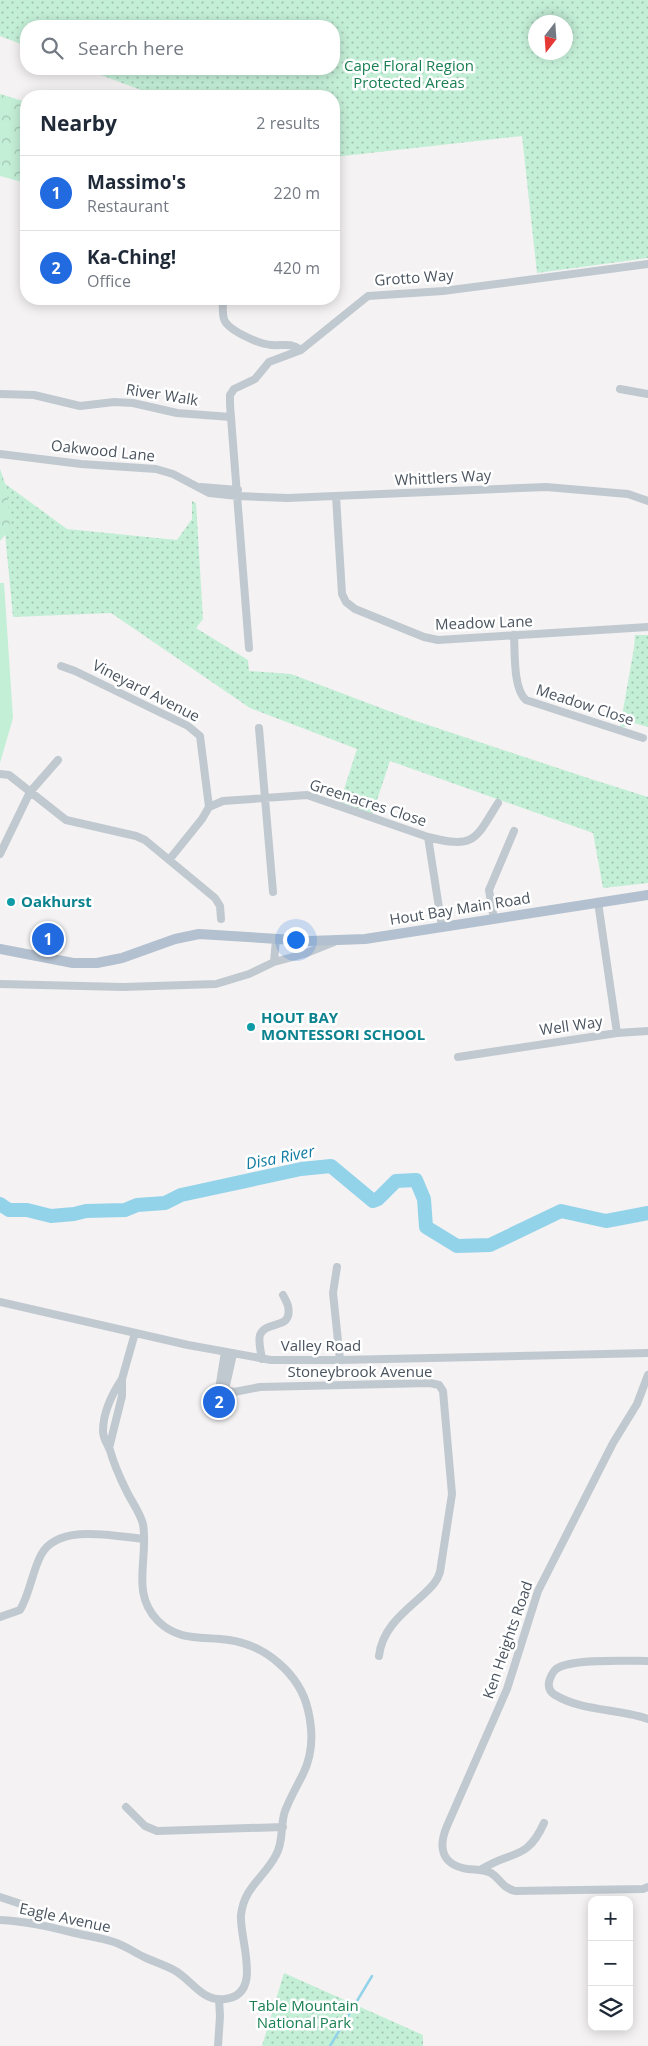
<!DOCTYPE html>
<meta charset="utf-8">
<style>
body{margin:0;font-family:"Open Sans",sans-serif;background:#f6f6f7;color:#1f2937}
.controls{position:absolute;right:15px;bottom:15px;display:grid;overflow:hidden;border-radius:10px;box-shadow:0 2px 12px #0003}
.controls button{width:45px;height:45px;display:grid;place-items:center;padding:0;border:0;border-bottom:1px solid #e0e1e3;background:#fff;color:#1f2937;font:25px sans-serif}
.compass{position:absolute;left:528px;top:15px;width:45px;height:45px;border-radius:50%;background:#fff;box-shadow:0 2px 12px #0003;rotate:197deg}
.you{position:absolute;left:295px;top:939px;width:18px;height:18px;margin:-12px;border:4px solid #fff;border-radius:50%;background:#1a73e8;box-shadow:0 0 0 8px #1a73e833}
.badge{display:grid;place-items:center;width:32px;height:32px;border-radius:50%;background:#216adf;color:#fff;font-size:16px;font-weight:700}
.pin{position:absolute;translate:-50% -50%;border:2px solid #fff;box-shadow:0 1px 5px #0006}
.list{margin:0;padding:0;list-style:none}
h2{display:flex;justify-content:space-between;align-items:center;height:65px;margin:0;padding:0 20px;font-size:21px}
h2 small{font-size:16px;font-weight:400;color:#747a83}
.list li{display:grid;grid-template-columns:32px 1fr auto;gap:15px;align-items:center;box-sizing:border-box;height:75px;padding:0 20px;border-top:1px solid #e0e1e3}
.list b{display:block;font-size:19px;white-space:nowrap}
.list p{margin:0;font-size:16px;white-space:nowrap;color:#747a83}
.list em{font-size:16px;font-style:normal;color:#747a83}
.icon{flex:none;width:28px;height:28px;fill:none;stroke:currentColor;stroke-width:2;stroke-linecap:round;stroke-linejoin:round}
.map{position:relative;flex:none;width:648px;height:2046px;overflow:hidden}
.search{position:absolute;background:#fff;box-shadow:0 2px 12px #0003;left:20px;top:20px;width:320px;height:55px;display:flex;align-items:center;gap:12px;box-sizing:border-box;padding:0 18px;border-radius:20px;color:#747a83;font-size:19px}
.panel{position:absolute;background:#fff;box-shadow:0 2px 12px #0003;left:20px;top:90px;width:320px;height:215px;border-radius:20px}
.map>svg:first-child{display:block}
.grass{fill:url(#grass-dots);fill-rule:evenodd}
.forest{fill:url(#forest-crowns)}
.garden{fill:#c4efd7}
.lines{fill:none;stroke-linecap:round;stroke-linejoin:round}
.stream{stroke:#93d3ea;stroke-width:2.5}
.river{stroke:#93d3ea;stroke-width:14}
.minor{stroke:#c1c9d0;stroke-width:8}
.major{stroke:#b3c0cf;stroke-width:10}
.culture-dot{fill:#0f9aa8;stroke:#fff;stroke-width:2}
.labels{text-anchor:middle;stroke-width:5;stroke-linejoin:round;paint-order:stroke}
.park-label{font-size:15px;fill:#1b8053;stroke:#fff}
.street-label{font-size:15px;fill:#4a545f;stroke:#fff}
.culture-label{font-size:15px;font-weight:bold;fill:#0d838f;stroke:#fff;text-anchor:start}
.water-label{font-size:16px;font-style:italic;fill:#127ca3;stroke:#fff}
</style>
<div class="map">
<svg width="648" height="2046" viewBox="0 0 648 2046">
<defs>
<pattern id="grass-dots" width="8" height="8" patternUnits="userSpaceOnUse" patternTransform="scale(1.25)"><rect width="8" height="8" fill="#c4efd7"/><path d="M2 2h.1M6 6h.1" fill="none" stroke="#a1c4b2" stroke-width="1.8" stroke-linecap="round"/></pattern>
<pattern id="forest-crowns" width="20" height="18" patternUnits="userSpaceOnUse" patternTransform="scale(1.25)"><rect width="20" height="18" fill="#c4efd7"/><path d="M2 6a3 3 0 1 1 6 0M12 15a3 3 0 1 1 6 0" fill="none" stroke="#a1c4b2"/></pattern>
</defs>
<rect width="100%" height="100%" fill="#f4f2f2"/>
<!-- grass -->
<path class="grass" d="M0,0H648V258L537,273L522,136L334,157V96H157L85,69H334V26H26V46L0,36ZM536,22H566V52H536Z
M0,480L67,529L177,540L192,519V501L196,503L203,619L196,628L248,660L249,671L291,674L410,719L594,780L648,797V883L603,888L593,833L390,761L372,815L339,805L357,749L250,708L111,613L13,617Z
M635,635H648V727L634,723L627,727H620L634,648Z
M284,1973L423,2035V2046H262Z"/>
<!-- forest -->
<path class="forest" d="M0,94L26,102V183L0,176Z
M0,469L7,489L10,529L0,541Z"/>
<!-- garden -->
<path class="garden" d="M0,583H4L13,718L0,763Z"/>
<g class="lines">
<!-- stream -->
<path class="stream" d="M330,2046L372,1976"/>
<!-- river -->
<path class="river" d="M0,1204L9,1210H27L51,1216L74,1214L86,1211L125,1210L137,1205L165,1203L181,1195L301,1169L331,1166L373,1201L378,1199L396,1181L416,1180L424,1199L426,1227L457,1246L490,1245L561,1211L606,1221L648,1213"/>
<!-- minor -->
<path class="minor" d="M223,299C223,304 222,313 224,319C227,330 259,344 271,345C283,346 290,342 301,350
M620,389L648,394
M0,394L34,395L80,406L114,402L133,403L177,413L231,417
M0,454L81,464L156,469L173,474L209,493L238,496L288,498L546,487L628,494L648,501
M201,487L238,490
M336,496L342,594L346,602L355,609L424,637L438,640L648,627
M514,635C515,652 513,689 526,700L643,738
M249,648L230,405V395L234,389L255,379L269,362L301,350L368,296L443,291L648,264
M61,666L75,671L188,726L200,736L209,807L202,819L169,860
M259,728L273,892
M0,774L9,775L66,820L136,836L145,840L215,898L220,906L221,919
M209,807L223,801L307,795L428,837L442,927
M428,837C475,849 475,840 498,803
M0,854L30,792L58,760
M598,902L617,1033
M494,919L489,890L514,831
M274,962L304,954L334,942
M0,984L123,987L216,984L249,974L274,962L276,939
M458,1057L617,1033L648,1031
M337,1267L333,1293L340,1360
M0,1302L188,1345L271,1360H340L648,1353
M225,1352L219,1389L223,1392L225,1390L234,1392L260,1387L430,1383L439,1385L443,1391L452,1494L440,1572C437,1582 431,1587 424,1594C404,1612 382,1628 379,1656
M262,1359C261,1352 258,1341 260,1335C267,1319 293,1331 288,1306C287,1302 285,1299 283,1295
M648,1375L637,1404L613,1443L538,1591L507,1689L447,1826C438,1847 441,1865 468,1869C476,1870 483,1869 491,1873C501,1879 501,1887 515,1891L643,1889L648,1887
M225,1390L233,1354
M109,1448L122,1396V1379L135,1333
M0,1617L20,1610C30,1593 32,1572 41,1555C58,1523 114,1536 143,1539
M648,1661C629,1661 570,1658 556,1669C553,1672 550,1678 549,1682C548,1688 550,1692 555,1695C584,1712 617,1708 648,1719
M126,1807L145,1826L157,1831L283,1827
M482,1869C512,1850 527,1861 544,1823
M0,1897L24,1905L40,1925
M0,1920C26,1921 50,1927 75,1933C88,1936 102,1938 114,1942C126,1946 135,1953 146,1958C155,1962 165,1965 174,1970C192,1980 202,2002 225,1999C264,1995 239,1939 241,1915C244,1887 264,1878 276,1855C284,1841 280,1825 285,1811C290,1798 297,1786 303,1774C313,1754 313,1731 308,1710C300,1674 265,1645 229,1640C203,1636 179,1642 158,1621C130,1593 149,1558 143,1524C140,1513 132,1502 127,1492C120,1478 114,1465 110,1450C107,1443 103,1439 103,1431C103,1414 112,1394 122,1379
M218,2046L220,2016L219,1999"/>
<!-- major -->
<path class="major" d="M0,949L73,963H97L122,958L175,939L199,934L310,941L365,939L648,895"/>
</g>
<!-- markers -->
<g class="culture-dot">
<circle cx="11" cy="902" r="5"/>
<circle cx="251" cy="1027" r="5"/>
</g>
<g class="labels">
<!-- park labels -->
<g class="park-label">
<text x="409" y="71">Cape Floral Region<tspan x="409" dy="17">Protected Areas</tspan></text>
<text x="304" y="2011">Table Mountain<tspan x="304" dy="17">National Park</tspan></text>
</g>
<!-- street labels -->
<g class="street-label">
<text transform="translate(414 278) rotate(-4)" y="5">Grotto Way</text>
<text transform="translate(162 395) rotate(9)" y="5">River Walk</text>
<text transform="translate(103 451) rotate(6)" y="5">Oakwood Lane</text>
<text transform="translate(443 478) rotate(-3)" y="5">Whittlers Way</text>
<text transform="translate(484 623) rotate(-2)" y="5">Meadow Lane</text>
<text transform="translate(146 691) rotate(27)" y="5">Vineyard Avenue</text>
<text transform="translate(585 705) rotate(18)" y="5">Meadow Close</text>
<text transform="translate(368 803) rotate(18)" y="5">Greenacres Close</text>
<text transform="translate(460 909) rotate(-9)" y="5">Hout Bay Main Road</text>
<text transform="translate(571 1026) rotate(-8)" y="5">Well Way</text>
<text x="321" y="1351">Valley Road</text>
<text x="360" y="1377">Stoneybrook Avenue</text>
<text transform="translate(508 1640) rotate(-71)" y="5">Ken Heights Road</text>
<text transform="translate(65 1918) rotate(12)" y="5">Eagle Avenue</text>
</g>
<!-- culture labels -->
<g class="culture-label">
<text x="21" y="907">Oakhurst</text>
<text x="261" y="1023">HOUT BAY<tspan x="261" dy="17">MONTESSORI SCHOOL</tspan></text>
</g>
<!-- water labels -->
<g class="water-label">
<text transform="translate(280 1157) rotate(-11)" y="6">Disa River</text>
</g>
</g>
</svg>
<div class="controls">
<button>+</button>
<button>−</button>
<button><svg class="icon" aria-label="layers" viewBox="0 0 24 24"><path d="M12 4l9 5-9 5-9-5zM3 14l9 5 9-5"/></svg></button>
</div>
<svg class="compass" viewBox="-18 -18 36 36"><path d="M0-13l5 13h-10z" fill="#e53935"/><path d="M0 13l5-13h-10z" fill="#747a83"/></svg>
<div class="you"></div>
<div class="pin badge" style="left:48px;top:939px">1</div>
<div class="pin badge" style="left:219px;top:1402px">2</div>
<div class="search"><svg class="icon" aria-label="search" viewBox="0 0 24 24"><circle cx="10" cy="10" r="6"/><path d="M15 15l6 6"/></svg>Search here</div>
<section class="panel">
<h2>Nearby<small>2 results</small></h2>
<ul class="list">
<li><span class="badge">1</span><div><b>Massimo's</b><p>Restaurant</p></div><em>220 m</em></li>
<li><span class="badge">2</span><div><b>Ka-Ching!</b><p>Office</p></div><em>420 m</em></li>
</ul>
</section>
</div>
